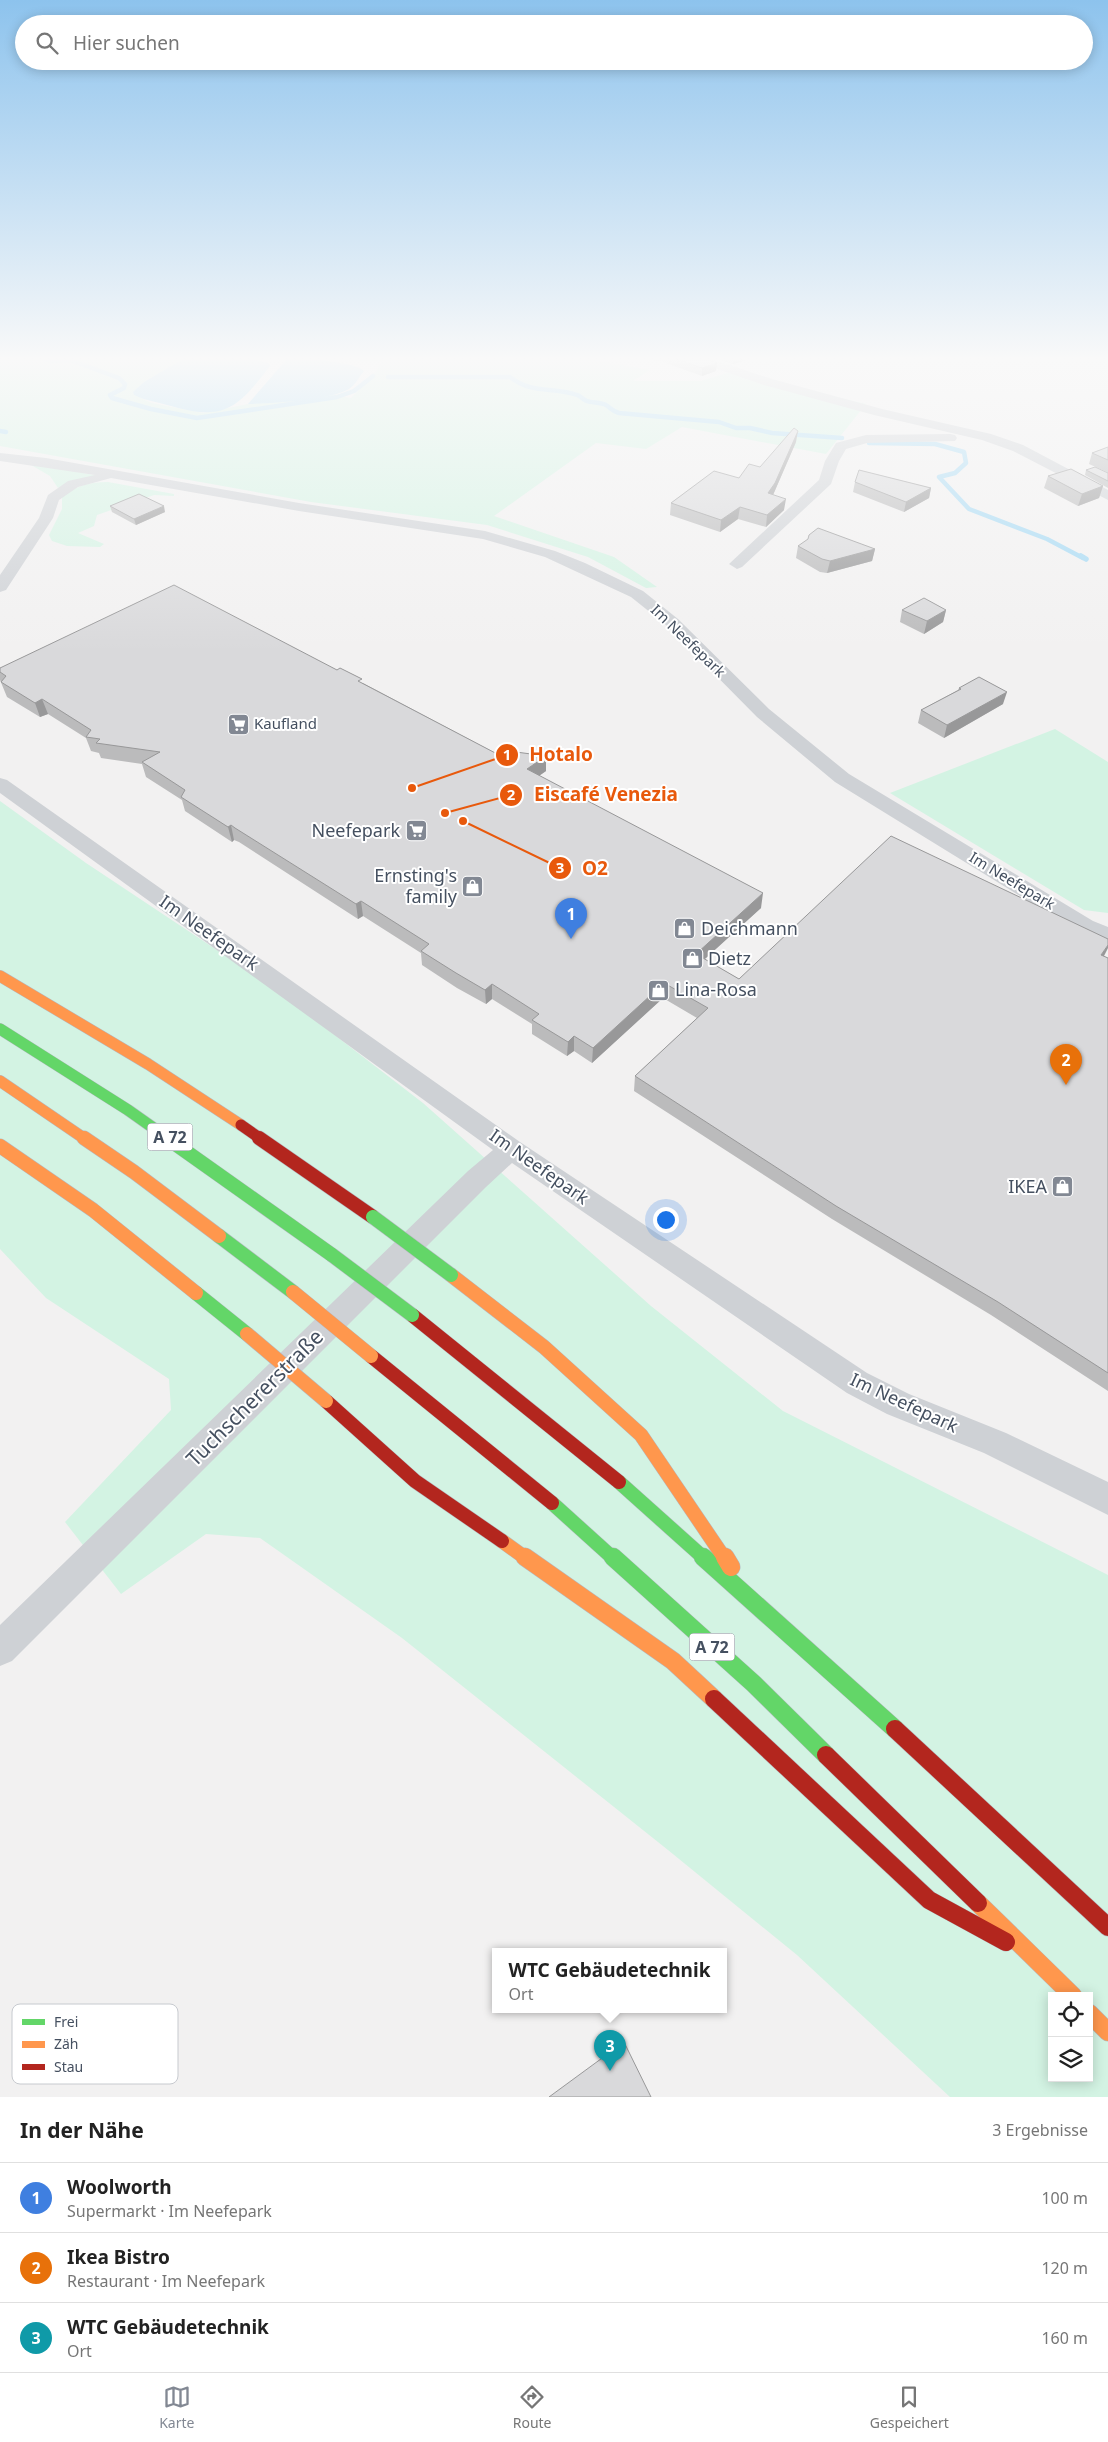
<!DOCTYPE html>
<html lang="de">
<meta charset="utf-8">
<style>
body{margin:0;font-family:"Noto Sans",sans-serif;background:#f6f6f6;color:#222}
.controls{position:absolute;right:15px;bottom:15px;display:grid;overflow:hidden;border-radius:0px;box-shadow:0 2px 12px #0003}
.controls button{width:45px;height:45px;display:grid;place-items:center;padding:0;border:0;border-bottom:1px solid #e0e0e0;background:#fff;color:#222;font:25px sans-serif}
.you{position:absolute;left:665px;top:1219px;width:18px;height:18px;margin:-12px;border:4px solid #fff;border-radius:50%;background:#1a73e8;box-shadow:0 0 0 8px #1a73e833}
.badge{display:grid;place-items:center;width:32px;height:32px;border-radius:50%;background:#828893;color:#fff;font-size:16px;font-weight:700}
.pin{position:absolute;translate:-50% -41px;filter:drop-shadow(0 1px 2px #0008)}
.pin::after{content:'';position:absolute;top:26px;width:18px;height:15px;background:inherit;clip-path:polygon(0 0,100% 0,50% 100%)}
.popup{position:absolute;left:492px;top:1948px;width:235px;height:65px;box-sizing:border-box;display:grid;place-content:center;border-radius:0px;background:#fff;filter:drop-shadow(0 1px 4px #0005);font-size:16px;white-space:nowrap;color:#767676}
.popup b{font-size:19px;color:#222}
.popup::after{content:'';position:absolute;left:50%;top:100%;margin-left:-10px;border:10px solid transparent;border-top-color:#fff}
.list{margin:0;padding:0;list-style:none}
h2{display:flex;justify-content:space-between;align-items:center;height:65px;margin:0;padding:0 20px;font-size:21px}
h2 small{font-size:16px;font-weight:400;color:#767676}
.list li{display:grid;grid-template-columns:32px 1fr auto;gap:15px;align-items:center;box-sizing:border-box;height:70px;padding:0 20px;border-top:1px solid #e0e0e0}
.list b{display:block;font-size:19px;white-space:nowrap}
.list p{margin:0;font-size:16px;white-space:nowrap;color:#767676}
.list em{font-size:16px;font-style:normal;color:#767676}
.icon{flex:none;width:28px;height:28px;fill:none;stroke:currentColor;stroke-width:2;stroke-linecap:round;stroke-linejoin:round}
.map{position:relative;flex:none;width:1108px;height:2097px;overflow:hidden}
.search{position:absolute;background:#fff;box-shadow:0 2px 12px #0003;left:15px;right:15px;top:15px;height:55px;display:flex;align-items:center;gap:12px;box-sizing:border-box;padding:0 18px;border-radius:28px;color:#767676;font-size:19px}
.sheet{height:275px;background:#fff}
nav{display:flex;justify-content:space-around;align-items:center;box-sizing:border-box;height:70px;border-top:1px solid #e0e0e0;background:#fff;font-size:14px;color:#767676}
nav a{display:grid;justify-items:center;gap:2px}
nav .on{color:#828893}
.map>svg:first-child{display:block}
.green{fill:#d3f3e3;fill-rule:evenodd}
.water{fill:#a4d9f4}
.lines{fill:none;stroke-linecap:round;stroke-linejoin:round}
.stream-far1{stroke:#a4d9f4;stroke-width:4.5}
.stream{stroke:#a4d9f4;stroke-width:5.5}
.fast-far2-casing{stroke:#b5b9c1;stroke-width:12}
.fast-far1-casing{stroke:#b5b9c1;stroke-width:15}
.fast-casing{stroke:#b5b9c1;stroke-width:19}
.slow-far2-casing{stroke:#b5b9c1;stroke-width:12}
.slow-far1-casing{stroke:#b5b9c1;stroke-width:15}
.slow-casing{stroke:#b5b9c1;stroke-width:19}
.jam-far2-casing{stroke:#b5b9c1;stroke-width:12}
.jam-far1-casing{stroke:#b5b9c1;stroke-width:15}
.jam-casing{stroke:#b5b9c1;stroke-width:19}
.street{fill:#ced1d5;fill-rule:evenodd}
.fast-far2{stroke:#63d668;stroke-width:11}
.fast-far1{stroke:#63d668;stroke-width:14}
.fast{stroke:#63d668;stroke-width:18}
.slow-far2{stroke:#ff974d;stroke-width:11}
.slow-far1{stroke:#ff974d;stroke-width:14}
.slow{stroke:#ff974d;stroke-width:18}
.jam-far2{stroke:#b3261e;stroke-width:11}
.jam-far1{stroke:#b3261e;stroke-width:14}
.jam{stroke:#b3261e;stroke-width:18}
.fast-bridge-casing{stroke:#b5b9c1;stroke-width:15;stroke-linecap:butt}
.slow-bridge-casing{stroke:#b5b9c1;stroke-width:15;stroke-linecap:butt}
.fast-bridge{stroke:#63d668;stroke-width:14}
.slow-bridge{stroke:#ff974d;stroke-width:14}
.wall{fill:#bbbbbc}
.shaded-wall{fill:#989899}
.building{fill:#d9d9db;stroke:#989899}
.labels{text-anchor:middle;stroke-width:4;stroke-linejoin:round;paint-order:stroke}
.far-street-label{font-size:15px;fill:#455060;stroke:#fff}
.far-poi-label{font-size:15px;fill:#455060;stroke:#fff;text-anchor:start}
.shield{fill:#fff;stroke:#7d8490;stroke-width:1}
.shield-label{font-size:16px;font-weight:bold;fill:#455060}
.poi-label{font-size:18px;fill:#455060;stroke:#fff;text-anchor:end}
.street-label{font-size:18px;fill:#455060;stroke:#fff}
.near-street-label{font-size:21px;fill:#455060;stroke:#fff}
.key{fill:#fff;stroke:#c7cacf;stroke-width:1}
.key-label{font-size:14px;fill:#455060}
.leader{fill:none;stroke:#e8590c;stroke-width:2}
.callout-dot{fill:#e8590c;stroke:#fff;stroke-width:2}
.mark-label{font-size:15px;text-anchor:middle;font-weight:bold;fill:#fff}
.callout-label{font-size:19px;text-anchor:middle;font-weight:bold;fill:#e8590c;stroke:#fff;stroke-width:4;stroke-linejoin:round;paint-order:stroke}
</style>
<div class="map">
<svg width="1108" height="2097" viewBox="0 0 1108 2097">
<rect width="100%" height="100%" fill="#f2f1f1"/>
<!-- green -->
<path class="green" d="M0,359H183L144,382L134,392V395L152,403L203,413L248,404L332,395L351,398L376,372L381,362L334,359H588L650,370L633,381H701L740,369L781,384L866,404L826,454L682,427L646,449L596,443L494,516L614,557L657,587L646,588L588,557L487,525L311,502L0,446Z
M26,462L99,476L69,482L58,488L50,476Z
M108,482L174,494V496L154,495L97,515L94,526L78,533L104,544L100,547L67,546L52,541L49,535L62,509V496C77,486 89,482 108,482Z
M1055,729L1108,762V913L1084,910L890,793Z
M0,801L86,863L271,986L423,1103L651,1306L783,1411L1108,1575V2097H950L797,1955L668,1850L402,1638L260,1538L206,1534L121,1594L65,1522L171,1410L169,1379L46,1298L0,1249ZM1052,1996H1089V2078H1052Z"/>
<!-- water -->
<path class="water" d="M183,359H253L269,363L270,366C238,407 226,422 171,406C158,402 146,401 134,395L133,392L144,382Z
M287,359C299,358 357,362 364,371C359,377 356,384 349,389C328,401 273,403 248,404Z"/>
<g class="lines">
<!-- stream-far1 -->
<path class="stream-far1" d="M45,359L50,361L70,360L119,378L125,384L124,388L110,395L112,398L151,409L197,418L337,397L354,391L373,376
M388,377H510C533,395 552,386 577,395C581,396 583,400 587,401C592,403 601,402 606,405C612,409 612,411 619,413L719,422L736,428H750L772,433L842,438
M0,431L6,432
M869,443L935,444L964,452L966,463L955,473L939,477L969,509L1047,539L1083,558"/>
<!-- stream -->
<path class="stream" d="M1081,556L1086,559"/>
<defs>
<path id="fast-far2" d="M0,1029L128,1110L169,1139"/>
<path id="fast-far1" d="M167,1138L332,1255
M219,1236L293,1292
M196,1293L247,1334
M619,1482L705,1559
M552,1503L614,1559"/>
<path id="fast" d="M613,1557L754,1684L826,1755
M703,1557L895,1729"/>
<path id="slow-far2" d="M0,976L148,1064L241,1125
M0,1081L85,1139"/>
<path id="slow-far1" d="M84,1138L134,1172L219,1236
M0,1146L93,1210L196,1293
M451,1275L544,1347L641,1435L725,1559
M502,1541L527,1559"/>
<path id="slow" d="M525,1557L673,1661L714,1699
M725,1557L731,1567
M978,1903L1073,1996
M1089,2013L1108,2032"/>
<path id="jam-far2" d="M241,1125L261,1139"/>
<path id="jam-far1" d="M259,1138L373,1217
M412,1315L619,1482
M371,1356L552,1503
M326,1401L415,1481L502,1541"/>
<path id="jam" d="M714,1699L929,1900L1006,1942
M895,1729L1108,1927
M826,1755L978,1903"/>
</defs>
<!-- fast-far2 casing -->
<use href="#fast-far2" class="fast-far2-casing"/>
<!-- fast-far1 casing -->
<use href="#fast-far1" class="fast-far1-casing"/>
<!-- fast casing -->
<use href="#fast" class="fast-casing"/>
<!-- slow-far2 casing -->
<use href="#slow-far2" class="slow-far2-casing"/>
<!-- slow-far1 casing -->
<use href="#slow-far1" class="slow-far1-casing"/>
<!-- slow casing -->
<use href="#slow" class="slow-casing"/>
<!-- jam-far2 casing -->
<use href="#jam-far2" class="jam-far2-casing"/>
<!-- jam-far1 casing -->
<use href="#jam-far1" class="jam-far1-casing"/>
<!-- jam casing -->
<use href="#jam" class="jam-casing"/>
<!-- street -->
<path class="street" d="M695,359H711L772,379L882,409L991,434L1023,445L1108,490V500L1013,451L982,440L874,415L764,385L697,362Z
M950,434L955,435L957,438L955,441L867,443L846,449L839,461L831,484L742,567L737,569L729,564L819,480L825,461L836,443L866,435Z
M0,453L46,458L299,503L485,531L555,551L585,563L643,591L678,619L769,709L849,774L1093,921L1108,927V944L1077,931L835,782L757,717L666,625L631,597L545,557L483,539L299,511L111,478L78,487L59,500L53,518L6,590L0,592V575L39,518L48,495L68,481L95,475L0,461Z
M0,778L7,780L520,1142L867,1373L909,1394L1006,1433L1108,1482V1515L984,1453L887,1414L847,1393L512,1163L486,1187L12,1661L0,1666V1625L468,1171L493,1150L0,793Z"/>
<!-- fast-far2 -->
<use href="#fast-far2" class="fast-far2"/>
<!-- fast-far1 -->
<use href="#fast-far1" class="fast-far1"/>
<!-- fast -->
<use href="#fast" class="fast"/>
<!-- slow-far2 -->
<use href="#slow-far2" class="slow-far2"/>
<!-- slow-far1 -->
<use href="#slow-far1" class="slow-far1"/>
<!-- slow -->
<use href="#slow" class="slow"/>
<!-- jam-far2 -->
<use href="#jam-far2" class="jam-far2"/>
<!-- jam-far1 -->
<use href="#jam-far1" class="jam-far1"/>
<!-- jam -->
<use href="#jam" class="jam"/>
<defs>
<path id="fast-bridge" d="M373,1217L451,1275
M332,1255L412,1315"/>
<path id="slow-bridge" d="M293,1292L371,1356
M247,1334L326,1401"/>
</defs>
<!-- fast-bridge casing -->
<use href="#fast-bridge" class="fast-bridge-casing"/>
<!-- slow-bridge casing -->
<use href="#slow-bridge" class="slow-bridge-casing"/>
<!-- fast-bridge -->
<use href="#fast-bridge" class="fast-bridge"/>
<!-- slow-bridge -->
<use href="#slow-bridge" class="slow-bridge"/>
</g>
<!-- wall -->
<path class="wall" d="M646,359H705L717,363L716,371L702,376L660,361Z
M716,359H749L733,364Z
M796,442L773,495L784,510L766,527L738,519L720,532L670,515L671,503L739,478L760,467Z
M1108,447V488L1085,475L1086,470L1107,472L1089,464L1092,453Z
M1048,476L1103,486L1099,498L1078,506L1044,488Z
M855,482L931,488L929,498L904,512L853,492Z
M110,506L165,512L136,525L112,512Z
M798,546L875,549L872,561L827,573L820,572L796,558Z
M902,610H946L943,622L924,634L900,622Z
M0,668L363,683L501,756H546V771L539,776L761,908L704,959L739,979L1104,956L1108,958V1391L991,1315L832,1219L634,1091L635,1076L697,1018L663,998L592,1063L574,1051L567,1056L532,1034V1024L492,999L486,1004L457,988L422,965L421,953L363,916L358,919L239,842L234,840L232,842L185,811L182,800L146,777L142,764L101,758L99,753L91,751L86,738L48,714L40,717L7,697L0,680Z
M959,688L1003,704L944,738L918,723L921,710L958,690Z"/>
<!-- shaded-wall -->
<path class="shaded-wall" d="M734,359H749L733,364Z
M717,363L716,371L702,376V368Z
M798,431L796,442L773,495L768,493Z
M1103,486L1099,498L1078,506L1082,494Z
M931,488L929,498L904,512L906,502Z
M786,499L784,510L766,527L767,515Z
M164,506L165,512L136,525L134,519Z
M740,507L738,519L720,532L721,520Z
M875,549L872,561L827,573L830,561Z
M946,610L943,622L924,634L927,621Z
M1007,692L1003,704L944,738L947,725Z
M42,699L48,714L40,717L35,703Z
M546,756V771L527,784V769Z
M231,825L234,840L232,842L228,827Z
M763,893L761,908L694,969L696,954Z
M361,901L363,916L358,919L356,904Z
M1108,945V948L1104,956L1094,969L1101,955Z
M664,983L663,998L592,1063L593,1048Z
M492,984V999L486,1004L485,990Z
M574,1036V1051L567,1056L568,1042Z"/>
<!-- building -->
<path class="building" d="M676,359H705L717,363L702,368Z
M794,428L798,431L775,483L768,493L786,499L767,515L740,507L721,520L671,503L714,471L739,478L749,464L760,467Z
M1108,447V460L1092,453Z
M1095,467L1108,473V481L1086,470Z
M1071,469L1103,486L1082,494L1048,476Z
M859,470L931,488L906,502L855,482Z
M139,494L164,506L134,519L110,506Z
M818,528L875,549L830,561L822,559L798,546L808,539L809,535Z
M174,585L337,670L340,668L362,679L358,681L501,756L516,752L546,756L527,769L763,893L696,954L739,979L891,836L1108,939V945L1101,955L1108,958V1373L998,1302L836,1206L635,1076L708,1008L664,983L593,1048L574,1036L568,1042L532,1020L539,1014L492,984L485,990L456,973L421,951L429,944L361,901L356,904L235,828L231,825L228,827L181,797L185,790L142,762L160,752L96,743L100,739L86,737L91,730L42,699L35,703L1,682L6,676L0,672V668Z
M924,598L946,610L927,621L902,610Z
M979,677L1007,692L947,725L921,710L961,689L959,688Z
M624,2042L651,2097H549Z"/>
<!-- sky -->
<linearGradient id="sky" x2="0" y2="1"><stop stop-color="#8dc3ed"/><stop offset="0.55" stop-color="#f9f9f9"/><stop offset="1" stop-color="#f9f9f9" stop-opacity="0"/></linearGradient>
<rect width="1108" height="652" fill="url(#sky)"/>
<!-- icons -->
<defs>
<symbol id="supermarket-square" viewBox="-11 -11 22 22"><rect x="-9" y="-9" width="18" height="18" rx="4" fill="#828893" stroke="#fff"/><path d="M-6-5.5h2.5l.6 2H6L4.5 2H-2.5L-4.4-4H-6ZM-1.5 3.2a1.3 1.3 0 1 0 .1 0ZM3 3.2a1.3 1.3 0 1 0 .1 0Z" fill="#fff"/></symbol>
<symbol id="shop-square" viewBox="-11 -11 22 22"><rect x="-9" y="-9" width="18" height="18" rx="4" fill="#828893" stroke="#fff"/><path d="M-5-2.5h2.3a2.7 3.5 0 0 1 5.4 0H5L5.5 6h-11ZM-1.5-2.5h3a1.5 2.3 0 0 0-3 0Z" fill="#fff"/></symbol>
</defs>
<g fill-rule="evenodd">
<use href="#supermarket-square" x="226" y="712" width="25" height="25"/>
<use href="#supermarket-square" x="404" y="818" width="25" height="25"/>
<use href="#shop-square" x="460" y="874" width="25" height="25"/>
<use href="#shop-square" x="672" y="916" width="25" height="25"/>
<use href="#shop-square" x="680" y="946" width="25" height="25"/>
<use href="#shop-square" x="646" y="978" width="25" height="25"/>
<use href="#shop-square" x="1050" y="1174" width="25" height="25"/>
</g>
<g class="labels">
<!-- far-street labels -->
<g class="far-street-label">
<text transform="translate(688 641) rotate(44)" y="5">Im Neefepark</text>
<text transform="translate(1012 881) rotate(31)" y="5">Im Neefepark</text>
</g>
<!-- far-poi labels -->
<g class="far-poi-label">
<text x="254" y="729">Kaufland</text>
</g>
<!-- shield labels -->
<g class="shield">
<rect x="147.5" y="1123.5" width="45" height="27" rx="4"/>
<rect x="689.5" y="1633.5" width="45" height="27" rx="4"/>
</g>
<g class="shield-label">
<text x="170" y="1143">A 72</text>
<text x="712" y="1653">A 72</text>
</g>
<!-- poi labels -->
<g class="poi-label">
<text x="400" y="837">Neefepark</text>
<text x="457" y="882">Ernsting's<tspan x="457" dy="21">family</tspan></text>
<text x="701" y="935" text-anchor="start">Deichmann</text>
<text x="708" y="965" text-anchor="start">Dietz</text>
<text x="675" y="996" text-anchor="start">Lina-Rosa</text>
<text x="1047" y="1193">IKEA</text>
</g>
<!-- street labels -->
<g class="street-label">
<text transform="translate(209 933) rotate(35)" y="6">Im Neefepark</text>
<text transform="translate(539 1167) rotate(35)" y="6">Im Neefepark</text>
<text transform="translate(904 1403) rotate(25)" y="6">Im Neefepark</text>
</g>
<!-- near-street labels -->
<g class="near-street-label">
<text transform="translate(255 1398) rotate(-45)" y="7">Tuchschererstraße</text>
</g>
</g>
<!-- legend -->
<rect x="12" y="2004" width="166" height="80" rx="8" class="key"/>
<rect x="22" y="2019" width="23" height="6" fill="#63d668"/>
<rect x="22" y="2041" width="23" height="7" fill="#ff974d"/>
<rect x="22" y="2064" width="23" height="6" fill="#b3261e"/>
<g class="key-label">
<text x="54" y="2027">Frei</text>
<text x="54" y="2049">Zäh</text>
<text x="54" y="2072">Stau</text>
</g>
<!-- callouts -->
<path class="leader" d="M412 788L507 755M445 813L511 795M463 821L560 868"/>
<g class="callout-dot">
<circle cx="412" cy="788" r="5"/>
<circle cx="445" cy="813" r="5"/>
<circle cx="463" cy="821" r="5"/>
<circle cx="507" cy="755" r="12"/>
<circle cx="511" cy="795" r="12"/>
<circle cx="560" cy="868" r="12"/>
</g>
<g class="mark-label">
<text x="507" y="760">1</text>
<text x="511" y="800">2</text>
<text x="560" y="873">3</text>
</g>
<g class="callout-label">
<text x="561" y="761">Hotalo</text>
<text x="606" y="801">Eiscafé Venezia</text>
<text x="595" y="875">O2</text>
</g>
</svg>
<div class="controls">
<button><svg class="icon" aria-label="locate" viewBox="0 0 24 24"><circle cx="12" cy="12" r="6"/><path d="M12 2v4M12 18v4M2 12h4M18 12h4"/></svg></button>
<button><svg class="icon" aria-label="layers" viewBox="0 0 24 24"><path d="M12 4l9 5-9 5-9-5zM3 14l9 5 9-5"/></svg></button>
</div>
<div class="you"></div>
<div class="pin badge" style="left:571px;top:939px;background:#3f7fe0">1</div>
<div class="pin badge" style="left:1066px;top:1085px;background:#e8710a">2</div>
<div class="pin badge" style="left:610px;top:2071px;background:#0f9aa8">3</div>
<div class="popup"><b>WTC Gebäudetechnik</b>Ort</div>
<div class="search"><svg class="icon" aria-label="search" viewBox="0 0 24 24"><circle cx="10" cy="10" r="6"/><path d="M15 15l6 6"/></svg>Hier suchen</div>
</div>
<section class="sheet">
<h2>In der Nähe<small>3 Ergebnisse</small></h2>
<ul class="list">
<li><span class="badge" style="background:#3f7fe0">1</span><div><b>Woolworth</b><p>Supermarkt · Im Neefepark</p></div><em>100 m</em></li>
<li><span class="badge" style="background:#e8710a">2</span><div><b>Ikea Bistro</b><p>Restaurant · Im Neefepark</p></div><em>120 m</em></li>
<li><span class="badge" style="background:#0f9aa8">3</span><div><b>WTC Gebäudetechnik</b><p>Ort</p></div><em>160 m</em></li>
</ul>
</section>
<nav>
<a class="on"><svg class="icon" aria-label="map" viewBox="0 0 24 24"><path d="M3 6l6-2 6 2 6-2v14l-6 2-6-2-6 2zM9 4v14M15 6v14"/></svg>Karte</a>
<a><svg class="icon" aria-label="directions" viewBox="0 0 24 24"><path d="M12 3l9 9-9 9-9-9zM9 14v-3h6M13 9l2 2-2 2"/></svg>Route</a>
<a><svg class="icon" aria-label="saved" viewBox="0 0 24 24"><path d="M7 4h10v16l-5-4-5 4z"/></svg>Gespeichert</a>
</nav>
